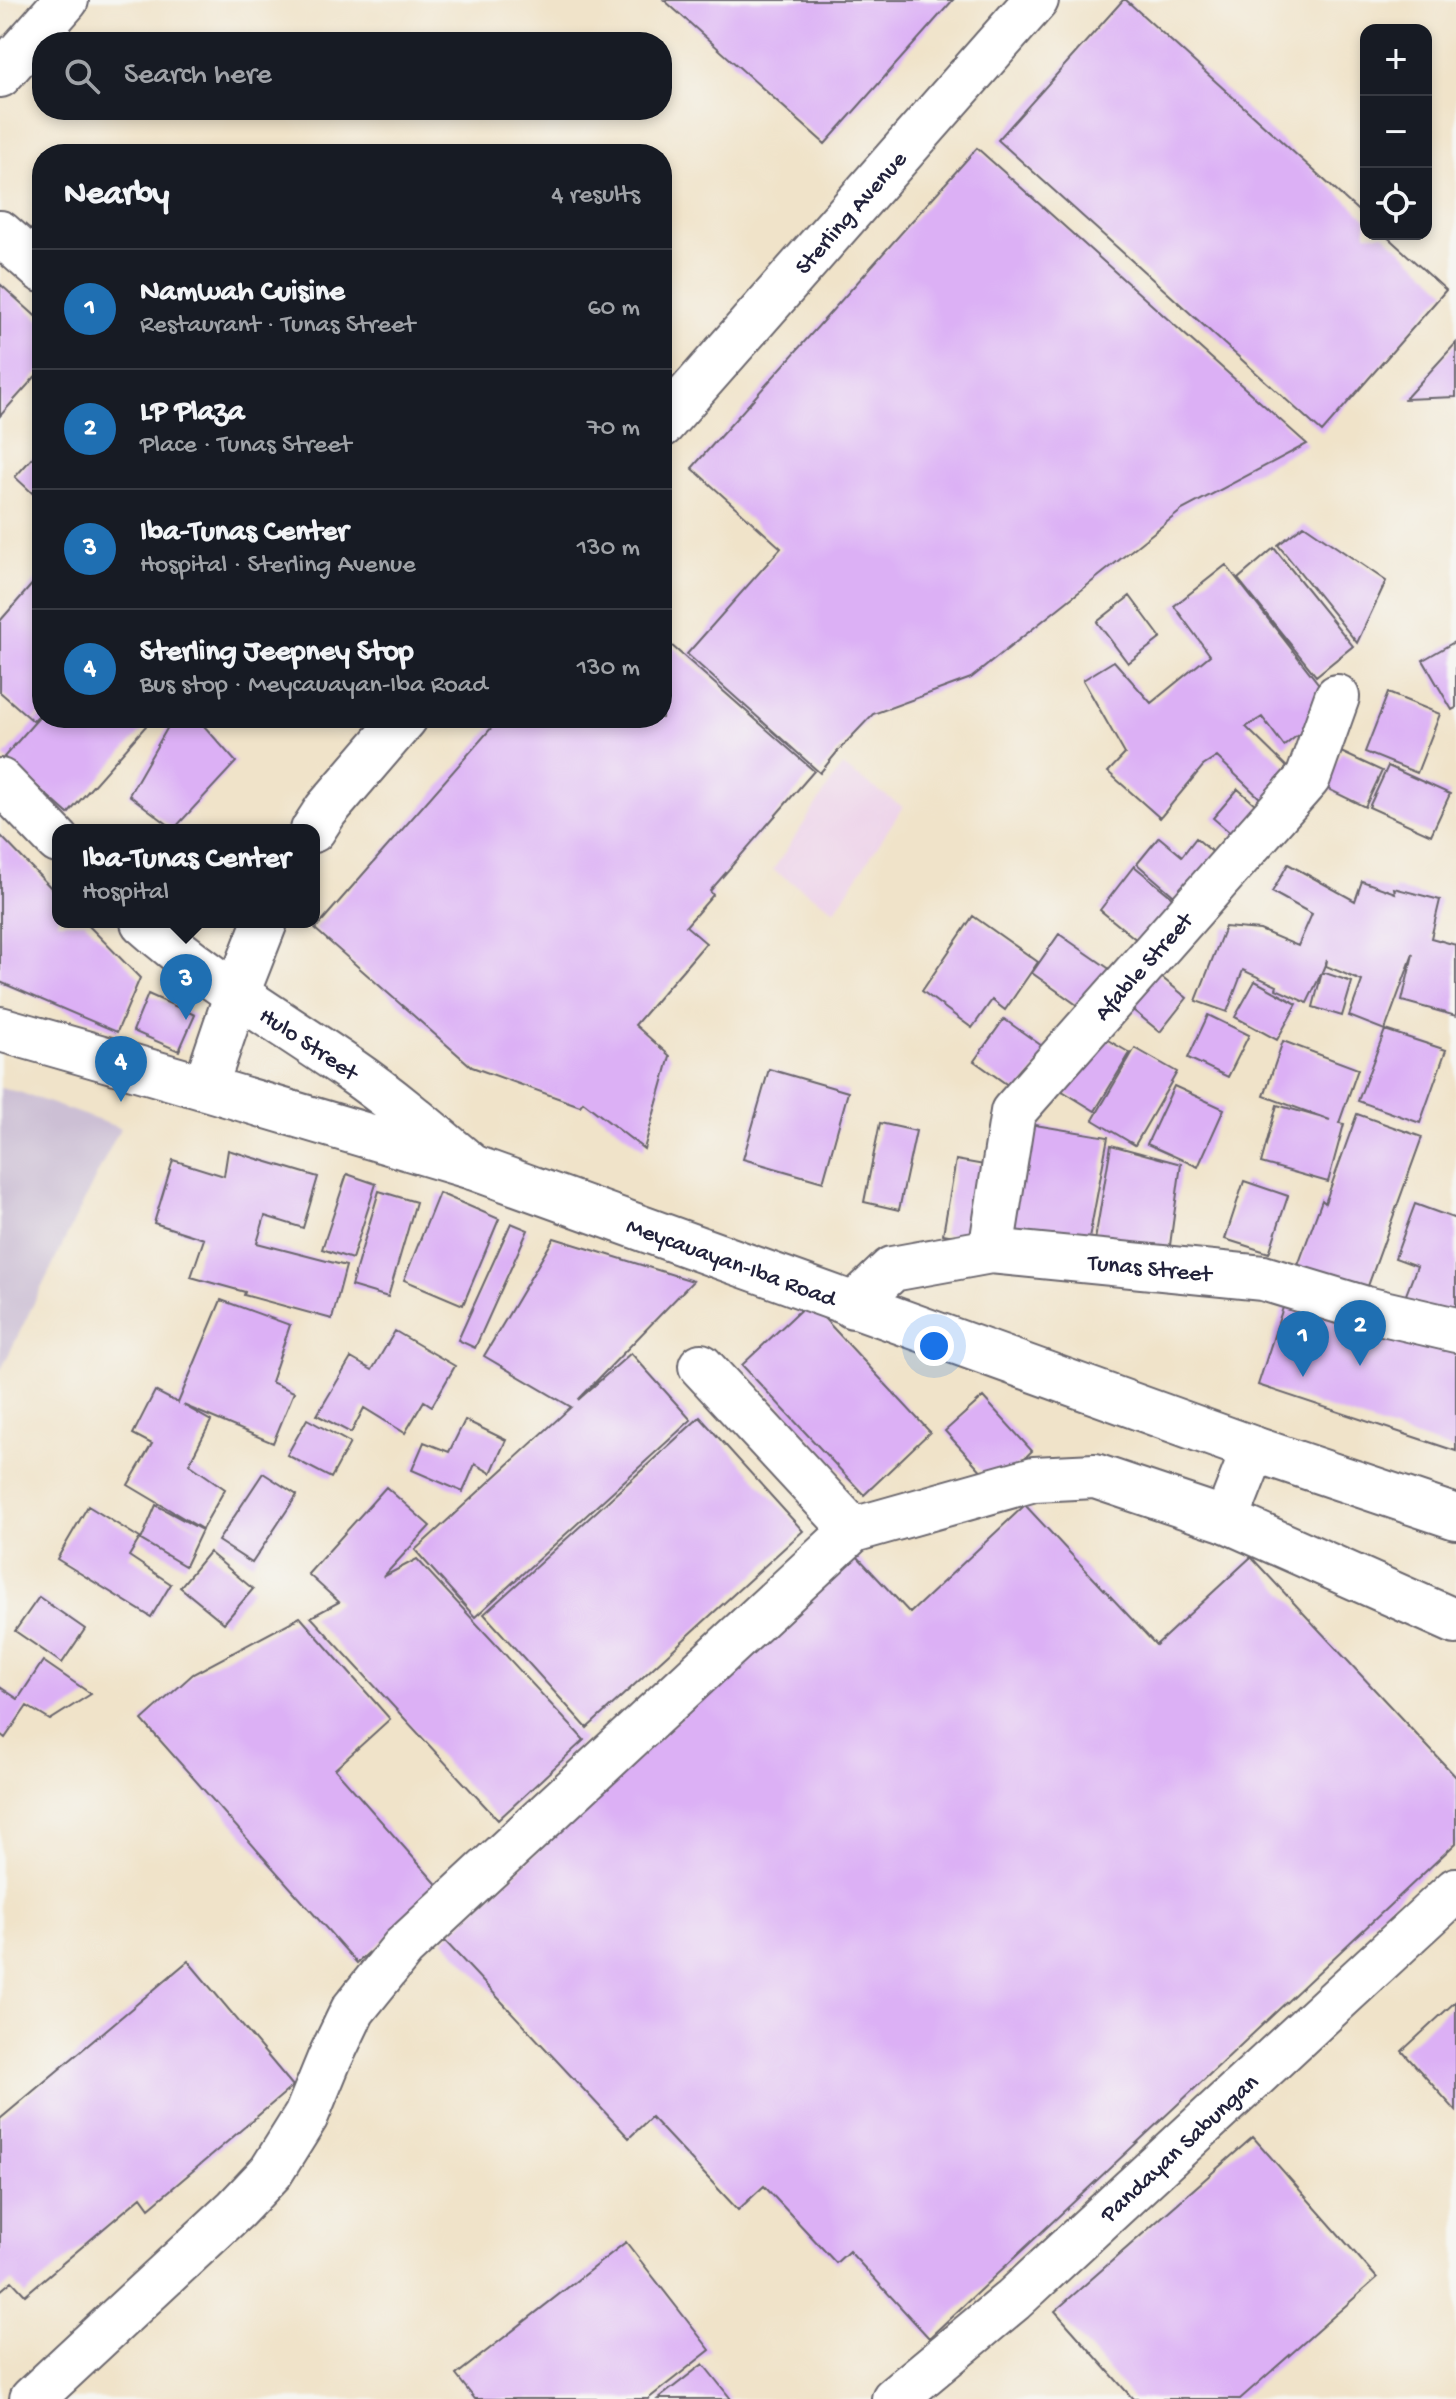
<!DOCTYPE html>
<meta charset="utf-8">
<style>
body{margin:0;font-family:"Gochi Hand",sans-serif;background:#20242c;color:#f1f3f6}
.controls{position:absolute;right:24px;top:24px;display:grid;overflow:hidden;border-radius:16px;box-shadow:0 4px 12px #0003}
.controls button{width:72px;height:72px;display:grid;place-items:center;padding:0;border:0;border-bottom:2px solid #363941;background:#171b24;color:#f1f3f6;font:40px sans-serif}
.you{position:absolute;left:934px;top:1346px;width:28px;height:28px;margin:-20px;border:6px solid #fff;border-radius:50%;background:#1a73e8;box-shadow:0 0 0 12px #1a73e833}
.badge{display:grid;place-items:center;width:52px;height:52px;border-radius:50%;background:#1f6fb2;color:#fff;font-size:26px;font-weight:700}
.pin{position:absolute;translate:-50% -66px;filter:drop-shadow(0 2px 4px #0008)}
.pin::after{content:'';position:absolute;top:42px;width:28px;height:24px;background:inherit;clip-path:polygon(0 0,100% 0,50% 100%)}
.popup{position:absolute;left:52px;top:824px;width:268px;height:104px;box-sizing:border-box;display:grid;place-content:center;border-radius:16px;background:#171b24;filter:drop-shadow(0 2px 6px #0005);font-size:26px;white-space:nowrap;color:#9ea1a6}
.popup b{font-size:30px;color:#f1f3f6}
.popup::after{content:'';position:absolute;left:50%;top:100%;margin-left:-16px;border:16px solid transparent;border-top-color:#171b24}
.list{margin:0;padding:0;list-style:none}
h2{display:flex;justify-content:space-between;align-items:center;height:104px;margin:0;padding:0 32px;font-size:34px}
h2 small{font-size:26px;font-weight:400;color:#9ea1a6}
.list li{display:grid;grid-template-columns:52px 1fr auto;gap:24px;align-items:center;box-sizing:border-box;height:120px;padding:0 32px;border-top:2px solid #363941}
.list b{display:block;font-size:30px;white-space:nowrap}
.list p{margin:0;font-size:26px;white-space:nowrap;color:#9ea1a6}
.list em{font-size:26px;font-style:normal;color:#9ea1a6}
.icon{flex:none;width:44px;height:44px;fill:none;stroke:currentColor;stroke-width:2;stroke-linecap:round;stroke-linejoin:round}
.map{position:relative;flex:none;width:1456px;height:2399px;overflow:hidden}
.search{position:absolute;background:#171b24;box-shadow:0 4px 12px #0003;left:32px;top:32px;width:640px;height:88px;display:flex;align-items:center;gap:20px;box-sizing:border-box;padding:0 28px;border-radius:32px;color:#9ea1a6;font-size:30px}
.panel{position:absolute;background:#171b24;box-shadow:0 4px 12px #0003;left:32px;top:144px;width:640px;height:584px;border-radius:32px}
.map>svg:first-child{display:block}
.built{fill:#edd1e9}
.industrial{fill:#ccbfd4}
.building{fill:#dcb0f5}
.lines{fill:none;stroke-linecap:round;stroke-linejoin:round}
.minor-casing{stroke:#6a666d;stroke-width:48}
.major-casing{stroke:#6a666d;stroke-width:48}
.minor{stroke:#fff;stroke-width:44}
.major{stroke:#fff;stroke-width:44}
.labels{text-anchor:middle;stroke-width:6;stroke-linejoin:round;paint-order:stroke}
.street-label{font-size:24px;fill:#22223b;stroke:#f6f6f2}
</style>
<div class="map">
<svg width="1456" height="2399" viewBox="0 0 1456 2399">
<rect width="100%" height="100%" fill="#f6f6f2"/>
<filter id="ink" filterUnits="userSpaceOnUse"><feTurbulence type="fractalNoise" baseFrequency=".0125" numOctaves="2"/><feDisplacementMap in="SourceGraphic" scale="16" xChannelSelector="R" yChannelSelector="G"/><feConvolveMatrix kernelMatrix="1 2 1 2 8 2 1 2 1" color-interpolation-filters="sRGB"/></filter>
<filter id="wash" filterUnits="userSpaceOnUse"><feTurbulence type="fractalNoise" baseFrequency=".006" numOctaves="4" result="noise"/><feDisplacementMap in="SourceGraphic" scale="32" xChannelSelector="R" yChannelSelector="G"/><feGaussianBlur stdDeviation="1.8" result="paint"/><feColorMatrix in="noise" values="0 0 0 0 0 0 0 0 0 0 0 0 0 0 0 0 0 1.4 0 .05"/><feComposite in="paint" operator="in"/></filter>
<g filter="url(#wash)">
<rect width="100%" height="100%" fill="#f0e3c9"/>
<!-- built -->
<path class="built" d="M842,766L903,807L835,910L773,870Z"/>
<!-- industrial -->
<path class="industrial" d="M0,1088L19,1092L120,1128L0,1372Z"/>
<g id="blocks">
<!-- building -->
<path class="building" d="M664,0H953L825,144Z
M1123,0H1126L1366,218V234H1384L1446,290L1322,432L998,140Z
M977,148L1307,444L1182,510L971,678L873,714L838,751L820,773L687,654L781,548L692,468Z
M0,284L42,322V369L0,416Z
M1456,343V397L1405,399Z
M42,447V502L15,477Z
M1304,525L1386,581L1357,643L1278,545Z
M1274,548L1353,646L1316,676L1238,579Z
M1226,565L1328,696L1319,718L1284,746L1262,717L1246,727L1294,774L1266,804L1217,757L1203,766L1160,818L1108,772L1125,754L1083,680L1114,661L1151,703L1210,655L1174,606Z
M42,573V712L33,721L0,692V621Z
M1130,596L1161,638L1128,663L1097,622Z
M662,637L814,771L710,891L713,895L686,926L706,943L635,1025L670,1056L644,1149L583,1102L580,1106L472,1067L315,929L500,718H662Z
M1456,641V708L1452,710L1423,660Z
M1388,693L1440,714L1417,773L1365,752Z
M42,714V718H153L68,814L4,757Z
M173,718H197L236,762L174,829L129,795Z
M1341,752L1382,771L1365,807L1324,787Z
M1388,766L1450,794L1431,835L1369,807Z
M1238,789L1266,814L1241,842L1213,818Z
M0,835L58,895V922H85L140,978L117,1032L0,982Z
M1159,837L1182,856L1196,838L1224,862L1187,907L1137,864Z
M1288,864L1355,901L1362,881L1395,893L1394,888L1440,900L1431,938L1456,945V1016L1402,1001L1413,954L1385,1030L1446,1050L1420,1123L1358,1101L1385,1030L1349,1016L1362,981L1326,966L1327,960L1322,972L1352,982L1342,1016L1313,1007L1322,972L1307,1003L1276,989L1277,986L1243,970L1227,1012L1196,1001L1225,927L1260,930L1298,946L1312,914L1272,892Z
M1134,866L1178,902L1143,945L1100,910Z
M973,916L1038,962L1005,1010L992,1000L972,1028L922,991Z
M1059,934L1111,970L1084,1010L1032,973Z
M1155,972L1187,998L1160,1032L1128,1006Z
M1255,981L1297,1004L1277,1040L1235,1017Z
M148,994L195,1015L179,1051L133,1031Z
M1208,1015L1249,1035L1228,1077L1188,1058Z
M1004,1019L1049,1051L1019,1093L974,1061Z
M1094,1032L1130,1053L1095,1111L1059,1089Z
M1283,1041L1358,1069L1339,1123L1344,1124L1328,1182L1261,1163L1277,1105L1330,1120L1264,1096Z
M1135,1048L1177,1072L1135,1145L1093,1120Z
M769,1069L848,1092L823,1182L743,1159Z
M1174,1086L1224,1109L1198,1167L1147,1144Z
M1357,1114L1422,1137L1364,1297L1296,1271L1322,1200L1325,1203Z
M880,1123L916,1131L899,1210L864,1202Z
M1023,1123L1108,1137L1088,1244L1005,1229Z
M1111,1145L1181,1164L1168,1260L1094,1246Z
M228,1150L318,1177L303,1228L265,1216L257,1243L346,1266L332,1319L244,1295L245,1292L191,1277L204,1239L154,1223L173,1160L224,1176Z
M956,1160L990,1166L977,1240L943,1234Z
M347,1174L376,1184L352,1259L322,1249Z
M1244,1181L1288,1196L1269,1253L1225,1239Z
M379,1191L416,1202L388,1297L351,1286Z
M439,1193L499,1219L463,1305L404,1280Z
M1415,1204L1456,1219V1319L1404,1300L1417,1266L1395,1258Z
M511,1223L528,1230L475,1348L458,1340Z
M554,1238L693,1281L578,1400L631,1353L691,1420L475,1617L415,1550L571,1407L484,1356Z
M1288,1292L1456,1348V1451L1258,1385Z
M221,1300L290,1325L271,1382L294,1392L273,1443L183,1405L211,1421L189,1464L225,1489L202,1529L128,1485L152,1444L133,1434L155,1391L178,1403Z
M809,1302L930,1432L864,1495L742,1365Z
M395,1331L455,1366L432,1406L424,1401L405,1433L364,1408L351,1433L317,1415L351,1358L372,1370Z
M983,1397L1032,1451L995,1486L945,1431Z
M700,1417L803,1531L587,1728L484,1614Z
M307,1419L350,1443L331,1478L287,1455Z
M465,1420L506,1440L491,1473L475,1464L463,1492L412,1470L424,1442L449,1452Z
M263,1473L297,1495L252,1563L218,1541Z
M386,1487L430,1526L383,1577L417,1559L584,1740L498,1820L311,1617L339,1602L308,1574Z
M156,1505L202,1530L185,1566L141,1540Z
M1025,1505L1156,1645L1251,1557L1456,1777V1843L929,2338L849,2251L836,2263L764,2186L738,2210L651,2117L629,2138L444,1940L855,1554L910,1613Z
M88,1506L140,1538L129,1556L171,1584L151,1617L57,1559Z
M209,1552L253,1589L224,1623L180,1587Z
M39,1597L85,1629L62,1663L15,1631Z
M300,1617L390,1719L335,1769L441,1889L357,1963L142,1720L193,1674Z
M43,1661L91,1694L50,1720L27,1706L5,1738L0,1734V1687L18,1699Z
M188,1961L293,2086L149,2208L141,2197L25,2295L12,2281L0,2291V2119Z
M1456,2001V2111L1402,2051Z
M1253,2137L1377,2278L1240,2399H1133L1055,2311Z
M626,2242L710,2350L648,2399H475L456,2375Z
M703,2364L731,2399H658Z"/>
</g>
</g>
<g filter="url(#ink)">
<use href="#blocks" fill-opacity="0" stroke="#6a666d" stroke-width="2"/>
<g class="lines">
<defs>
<g id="minor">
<path d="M0,75L66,0"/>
<path d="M0,233L42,270"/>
<path id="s1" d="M662,425L1036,0"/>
<path d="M0,781L58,841"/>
<path d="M313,830L326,810L405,718"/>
<path id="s2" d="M143,922C209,981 280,1021 352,1071C394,1100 433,1134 472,1167"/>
<path d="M205,1087L236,996L265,922"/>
<path id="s3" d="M991,1251L1013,1112L1308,778L1337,697"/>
<path id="s4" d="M853,1306L892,1269L991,1251L1263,1278L1366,1309L1456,1330"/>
<path d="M701,1366L853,1530"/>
<path d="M1226,1520L1254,1449"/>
<path d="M32,2399L236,2209L271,2172L306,2116L329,2060L353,2010L403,1948L853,1530L1034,1479L1095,1476L1226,1520L1456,1622"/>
<path id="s5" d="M894,2399L1013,2300L1456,1890"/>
</g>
<g id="major">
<path id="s6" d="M0,1029C158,1073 315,1120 472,1167L1254,1449L1456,1517"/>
</g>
</defs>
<!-- minor casing -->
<use href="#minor" class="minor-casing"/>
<!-- major casing -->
<use href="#major" class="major-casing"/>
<!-- minor -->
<use href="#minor" class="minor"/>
<!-- major -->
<use href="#major" class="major"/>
</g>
</g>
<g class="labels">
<!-- street labels -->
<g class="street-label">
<text dy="8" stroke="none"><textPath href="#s1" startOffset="284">Sterling Avenue</textPath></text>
<text dy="8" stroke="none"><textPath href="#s3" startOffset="336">Afable Street</textPath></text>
<text dy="8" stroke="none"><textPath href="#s2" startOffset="206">Hulo Street</textPath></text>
<text dy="8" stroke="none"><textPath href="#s6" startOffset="768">Meycauayan-Iba Road</textPath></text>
<text dy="8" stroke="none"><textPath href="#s4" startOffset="314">Tunas Street</textPath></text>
<text dy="8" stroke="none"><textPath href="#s5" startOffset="380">Pandayan Sabungan</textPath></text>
</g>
</g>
</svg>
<div class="controls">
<button>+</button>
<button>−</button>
<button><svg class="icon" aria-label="locate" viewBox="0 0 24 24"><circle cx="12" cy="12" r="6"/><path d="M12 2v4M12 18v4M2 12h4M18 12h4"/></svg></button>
</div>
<div class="you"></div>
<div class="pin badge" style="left:1303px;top:1377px">1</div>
<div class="pin badge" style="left:1360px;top:1366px">2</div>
<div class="pin badge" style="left:186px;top:1020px">3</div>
<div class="popup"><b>Iba-Tunas Center</b>Hospital</div>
<div class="pin badge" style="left:121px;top:1102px">4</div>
<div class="search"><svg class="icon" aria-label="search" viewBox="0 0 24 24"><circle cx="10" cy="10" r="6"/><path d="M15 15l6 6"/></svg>Search here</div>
<section class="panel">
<h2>Nearby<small>4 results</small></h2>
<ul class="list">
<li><span class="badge">1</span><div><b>Namwah Cuisine</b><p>Restaurant · Tunas Street</p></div><em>60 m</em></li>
<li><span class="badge">2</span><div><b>LP Plaza</b><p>Place · Tunas Street</p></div><em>70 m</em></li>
<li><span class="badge">3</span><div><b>Iba-Tunas Center</b><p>Hospital · Sterling Avenue</p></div><em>130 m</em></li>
<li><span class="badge">4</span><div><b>Sterling Jeepney Stop</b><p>Bus stop · Meycauayan-Iba Road</p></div><em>130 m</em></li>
</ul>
</section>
</div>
